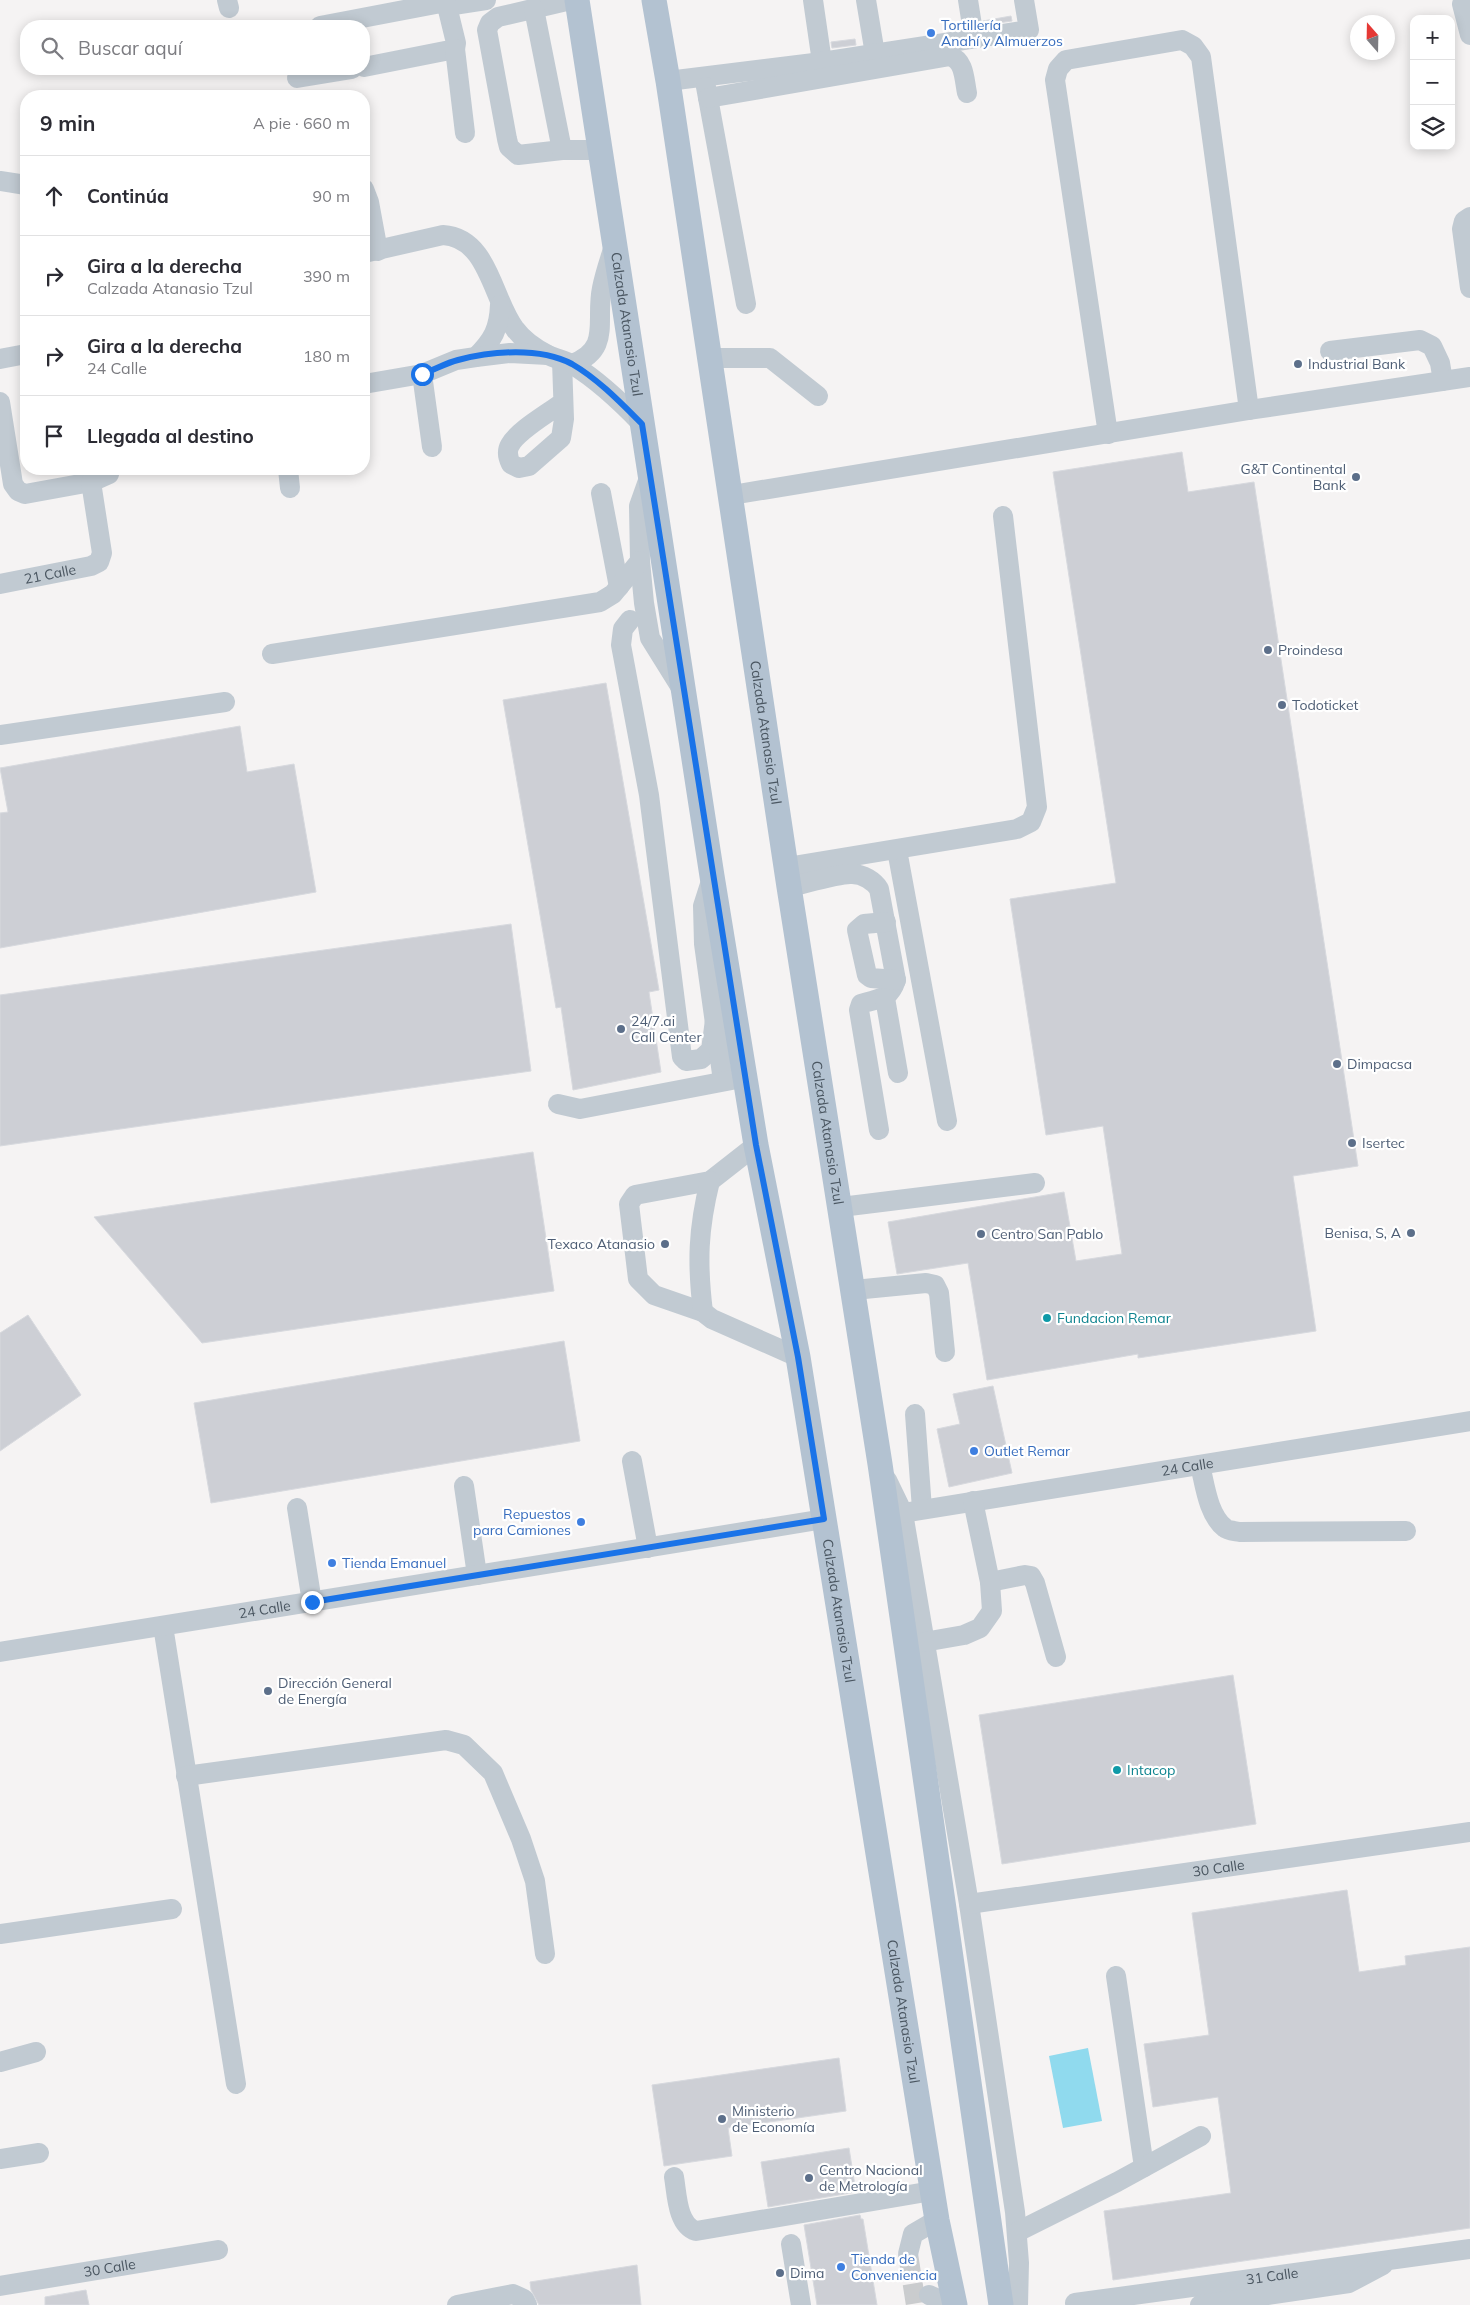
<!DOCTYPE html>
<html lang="es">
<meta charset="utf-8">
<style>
body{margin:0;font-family:Mulish,sans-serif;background:#f7f7f7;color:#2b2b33}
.controls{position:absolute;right:15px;top:15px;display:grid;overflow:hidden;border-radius:10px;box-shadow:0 2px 12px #0003}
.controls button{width:45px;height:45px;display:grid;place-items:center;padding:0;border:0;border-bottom:1px solid #e1e1e2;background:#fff;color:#2b2b33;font:25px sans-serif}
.compass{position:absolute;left:1350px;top:15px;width:45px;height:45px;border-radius:50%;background:#fff;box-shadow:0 2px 12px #0003;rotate:340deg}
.stop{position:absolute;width:15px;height:15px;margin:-11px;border:4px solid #1a73e8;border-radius:50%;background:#fff}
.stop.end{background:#1a73e8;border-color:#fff;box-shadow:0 1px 5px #0008}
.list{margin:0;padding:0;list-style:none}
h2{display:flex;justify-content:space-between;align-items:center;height:65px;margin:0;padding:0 20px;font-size:21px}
h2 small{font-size:16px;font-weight:400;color:#7c7c81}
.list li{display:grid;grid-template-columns:32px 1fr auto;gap:15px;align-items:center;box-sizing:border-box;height:80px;padding:0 20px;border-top:1px solid #e1e1e2}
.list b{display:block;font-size:19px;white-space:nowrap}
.list p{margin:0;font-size:16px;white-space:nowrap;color:#7c7c81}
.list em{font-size:16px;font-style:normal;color:#7c7c81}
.icon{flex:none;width:28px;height:28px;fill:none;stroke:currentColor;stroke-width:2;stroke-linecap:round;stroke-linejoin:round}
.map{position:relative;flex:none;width:1470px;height:2305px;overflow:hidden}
.search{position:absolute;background:#fff;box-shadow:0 2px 12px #0003;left:20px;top:20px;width:350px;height:55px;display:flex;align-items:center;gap:12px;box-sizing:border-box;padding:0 18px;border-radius:20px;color:#7c7c81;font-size:19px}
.panel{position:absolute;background:#fff;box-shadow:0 2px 12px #0003;left:20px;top:90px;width:350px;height:385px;border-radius:20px}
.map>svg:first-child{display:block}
.water{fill:#90daee}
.building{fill:#cdcfd5;stroke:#d7d9de}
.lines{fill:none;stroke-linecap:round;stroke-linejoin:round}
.minor-tunnel{stroke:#caccce;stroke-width:20;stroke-dasharray:20 10;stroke-linecap:butt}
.minor{stroke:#c1cad2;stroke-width:20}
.major{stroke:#b3c2d1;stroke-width:25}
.route{stroke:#1a73e8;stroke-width:6}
.shop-dot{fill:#3f7fe0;stroke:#fff;stroke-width:2}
.service-dot{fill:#5c6f8a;stroke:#fff;stroke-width:2}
.culture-dot{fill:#0f9aa8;stroke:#fff;stroke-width:2}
.labels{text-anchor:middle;stroke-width:4.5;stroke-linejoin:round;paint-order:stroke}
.shop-label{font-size:14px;fill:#366cbe;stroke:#fff;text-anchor:start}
.street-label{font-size:14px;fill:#4a5661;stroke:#fff}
.service-label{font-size:14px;fill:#4e5e75;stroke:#fff;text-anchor:start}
.culture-label{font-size:14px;fill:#0d838f;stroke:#fff;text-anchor:start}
</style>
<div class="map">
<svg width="1470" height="2305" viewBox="0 0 1470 2305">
<rect width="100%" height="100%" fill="#f5f3f3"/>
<!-- water -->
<path class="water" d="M1088,2048L1102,2121L1063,2128L1049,2056Z"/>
<!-- building -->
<path class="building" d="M1011,16L1012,21L984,25L983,21Z
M855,39L856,45L832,48L831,42Z
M1182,452L1188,492L1254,482L1358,1166L1293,1176L1316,1331L1138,1358V1354L987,1380L968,1263L897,1274L888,1222L1064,1192L1076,1261L1122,1254L1103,1126L1046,1135L1010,899L1116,883L1053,472Z
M606,683L659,990L649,992L661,1072L573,1090L561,1007L556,1008L503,700Z
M240,726L247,772L294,764L316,892L0,948V813L8,812L0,768Z
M511,924L531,1071L0,1146V995Z
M533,1152L554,1291L202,1343L94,1217Z
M28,1315L81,1395L0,1451V1333Z
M564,1341L580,1441L211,1503L194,1403Z
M993,1386L1012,1473L949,1487L937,1429L960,1424L953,1394Z
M1233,1675L1256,1824L1002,1864L979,1715Z
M1347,1890L1359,1972L1406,1965L1405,1956L1470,1947V2228L1113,2280L1104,2211L1231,2193L1218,2097L1153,2107L1144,2044L1209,2035L1192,1913Z
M839,2058L846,2111L728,2128L732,2156L664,2166L652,2085Z
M849,2148L856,2192L768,2207L761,2162Z
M860,2215L861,2219H863L877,2305H817L804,2225Z
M637,2265L641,2305H539L531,2290L530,2282Z
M86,2290L89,2305H45V2297Z"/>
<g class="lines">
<!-- minor-tunnel -->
<path class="minor-tunnel" d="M908,2254L916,2305"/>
<!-- minor -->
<g class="minor">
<path d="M227,0L229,8"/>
<path d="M571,0L498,17L490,23L487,30L507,139L509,147L518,155L562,150H599"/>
<path d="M813,0L822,62"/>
<path d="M866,0L875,54"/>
<path d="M968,0L974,38"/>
<path d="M1464,0L1462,4L1470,35"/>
<path d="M447,6L486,0"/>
<path d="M534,9L562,150"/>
<path d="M320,26L441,3L447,6L456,43L455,49L364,67"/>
<path d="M455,49L465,133"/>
<path d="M297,78L352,69"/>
<path d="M668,81L822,62L1029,30L1024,0"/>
<path d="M706,87L746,304"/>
<path d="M708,98L950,56C965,61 964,79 967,93"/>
<path d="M0,181L26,185"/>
<path d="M364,189L369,202L378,251"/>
<path d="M1470,217L1464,221L1462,229L1470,288"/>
<path d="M364,253L443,235C489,238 492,299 515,329C523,340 536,349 548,355C556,359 565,360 573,365C599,381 621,402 642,424"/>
<path d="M1330,351L1420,340L1432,346L1440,363L1443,381"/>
<path d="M476,357C493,340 499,329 500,305"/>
<path d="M710,358H770L818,396"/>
<path d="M0,359L26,354"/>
<path d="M562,361L564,419L561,438L529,466L519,468L511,464C508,458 506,452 510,445C518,430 549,413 563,402"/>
<path d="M572,364C612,349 595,321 602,288C605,273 610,259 614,246"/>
<path d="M422,374L432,447"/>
<path d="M364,384L422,374L456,360L476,357L510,353L548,355"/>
<path d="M0,402L13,484L18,491L25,494L91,482L109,474L110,469"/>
<path d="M1108,434L1055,80L1058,69L1066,60L1182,40L1193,46L1201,57L1249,410"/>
<path d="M288,469L290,488"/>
<path d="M650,475L639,506L640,561L644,603L650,638L683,691"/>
<path d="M601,493L619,587"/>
<path d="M732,495L1249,410L1470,377"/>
<path id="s1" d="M0,584L91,566L99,562L102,553L91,482"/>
<path d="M630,620L623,629L621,645L649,795L682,1057L686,1061L701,1059L711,1050L715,1020"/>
<path d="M272,654L600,602L613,594L640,561"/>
<path d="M0,735L225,702"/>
<path d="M897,850L947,1121"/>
<path d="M787,867L1017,829L1031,822L1037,807L1003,516"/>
<path d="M712,878L703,906L704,944L723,1081"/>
<path d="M789,887C804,884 840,873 852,874C863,874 874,881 879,889L896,980C889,1001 878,998 861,1004L859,1010L879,1130"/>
<path d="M886,922L864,924L857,930L867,975L871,978L896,980"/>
<path d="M885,998L898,1073"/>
<path d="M558,1104L580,1109L737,1079"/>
<path d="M756,1145L710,1181L635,1195L629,1204L638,1279L654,1295L703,1312L712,1319L798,1357"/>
<path d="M841,1207L1035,1183"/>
<path d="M854,1290L926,1283L935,1285L939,1293L945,1352"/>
<path d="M703,1312C697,1263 698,1229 710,1181"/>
<path d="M915,1414L922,1509"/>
<path d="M632,1461L648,1548"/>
<path d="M1200,1465C1205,1485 1208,1515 1225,1528C1228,1531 1235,1531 1240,1532L1406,1531"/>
<path d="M887,1480L903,1513L969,1904L1015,2212L1019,2263L1018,2305"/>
<path d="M464,1486L477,1575"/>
<path d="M297,1508L312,1602"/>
<path id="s2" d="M903,1513L1470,1421"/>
<path d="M990,1582L1025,1575L1031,1576L1035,1583L1056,1657"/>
<path d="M163,1626L236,2084"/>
<path d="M924,1642L964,1635L980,1628L992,1611L990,1582L973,1501"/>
<path id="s3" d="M0,1652L824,1519"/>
<path d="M186,1776L446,1740L464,1745L493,1773L521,1839L535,1881L545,1954"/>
<path id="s4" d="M969,1904L1470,1832"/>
<path d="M0,1934L172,1909"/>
<path d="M1116,1976L1144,2167"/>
<path d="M0,2062L36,2052"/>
<path d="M0,2159L39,2153"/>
<path d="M674,2177C677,2194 677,2225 696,2231L932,2191"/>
<path d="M1017,2232L1117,2182L1201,2136"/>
<path d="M791,2244L801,2305"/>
<path d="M908,2254L913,2234L937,2220"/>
<path id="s5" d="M0,2286L218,2250"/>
<path d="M929,2295L952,2305"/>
<path id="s6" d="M1075,2303L1470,2249"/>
<path d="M457,2305L513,2294L524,2299L527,2305"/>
<path d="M1200,2305L1349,2283L1383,2265"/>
</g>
<!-- major -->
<g class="major">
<path id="s7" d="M577,0L712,876L756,1145L798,1357L937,2220L955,2305"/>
<path id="s8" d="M654,0L668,81L789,887L880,1464L1001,2305"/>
</g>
</g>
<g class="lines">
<!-- route -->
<path class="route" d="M312,1602L824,1519L798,1357L756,1145L642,424C621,403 598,379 572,364C540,347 492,351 458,360C446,363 434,370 422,374"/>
</g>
<!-- markers -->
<g class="shop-dot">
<circle cx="931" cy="33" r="5"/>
<circle cx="974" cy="1451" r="5"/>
<circle cx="581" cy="1522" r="5"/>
<circle cx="332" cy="1563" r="5"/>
<circle cx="841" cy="2267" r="5"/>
</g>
<g class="service-dot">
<circle cx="1298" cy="364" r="5"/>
<circle cx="1356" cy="477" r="5"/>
<circle cx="1268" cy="650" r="5"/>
<circle cx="1282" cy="705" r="5"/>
<circle cx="621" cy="1029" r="5"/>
<circle cx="1337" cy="1064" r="5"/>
<circle cx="1352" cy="1143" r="5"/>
<circle cx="1411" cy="1233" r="5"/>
<circle cx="981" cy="1234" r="5"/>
<circle cx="665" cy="1244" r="5"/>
<circle cx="268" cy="1691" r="5"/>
<circle cx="722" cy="2119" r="5"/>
<circle cx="809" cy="2178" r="5"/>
<circle cx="780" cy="2273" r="5"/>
</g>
<g class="culture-dot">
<circle cx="1047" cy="1318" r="5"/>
<circle cx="1117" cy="1770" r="5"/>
</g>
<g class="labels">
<!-- shop labels -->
<g class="shop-label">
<text x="941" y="30">Tortillería<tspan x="941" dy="16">Anahí y Almuerzos</tspan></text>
<text x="984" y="1456">Outlet Remar</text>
<text x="571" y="1519" text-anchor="end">Repuestos<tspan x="571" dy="16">para Camiones</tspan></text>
<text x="342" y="1568">Tienda Emanuel</text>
<text x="851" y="2264">Tienda de<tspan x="851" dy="16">Conveniencia</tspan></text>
</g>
<!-- street labels -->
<g class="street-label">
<text dy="5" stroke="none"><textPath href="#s7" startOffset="328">Calzada Atanasio Tzul</textPath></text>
<text dy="5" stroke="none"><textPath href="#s1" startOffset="51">21 Calle</textPath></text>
<text dy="5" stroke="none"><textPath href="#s8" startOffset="741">Calzada Atanasio Tzul</textPath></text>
<text dy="5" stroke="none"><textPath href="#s8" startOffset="1146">Calzada Atanasio Tzul</textPath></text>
<text dy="5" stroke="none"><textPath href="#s2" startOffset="288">24 Calle</textPath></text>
<text dy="5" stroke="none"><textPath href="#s3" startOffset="268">24 Calle</textPath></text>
<text dy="5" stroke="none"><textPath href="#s7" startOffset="1632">Calzada Atanasio Tzul</textPath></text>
<text dy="5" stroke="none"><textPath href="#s4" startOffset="252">30 Calle</textPath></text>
<text dy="5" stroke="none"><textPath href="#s7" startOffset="2038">Calzada Atanasio Tzul</textPath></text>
<text dy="5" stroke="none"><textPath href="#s5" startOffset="111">30 Calle</textPath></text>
<text dy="5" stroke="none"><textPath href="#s6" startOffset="199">31 Calle</textPath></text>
</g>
<!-- service labels -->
<g class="service-label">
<text x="1308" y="369">Industrial Bank</text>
<text x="1346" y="474" text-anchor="end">G&amp;T Continental<tspan x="1346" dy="16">Bank</tspan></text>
<text x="1278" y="655">Proindesa</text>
<text x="1292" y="710">Todoticket</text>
<text x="631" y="1026">24/7.ai<tspan x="631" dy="16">Call Center</tspan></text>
<text x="1347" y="1069">Dimpacsa</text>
<text x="1362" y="1148">Isertec</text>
<text x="1401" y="1238" text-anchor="end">Benisa, S, A</text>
<text x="991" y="1239">Centro San Pablo</text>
<text x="655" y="1249" text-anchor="end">Texaco Atanasio</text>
<text x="278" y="1688">Dirección General<tspan x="278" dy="16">de Energía</tspan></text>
<text x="732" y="2116">Ministerio<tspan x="732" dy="16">de Economía</tspan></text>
<text x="819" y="2175">Centro Nacional<tspan x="819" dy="16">de Metrología</tspan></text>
<text x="790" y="2278">Dima</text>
</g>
<!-- culture labels -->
<g class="culture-label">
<text x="1057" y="1323">Fundacion Remar</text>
<text x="1127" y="1775">Intacop</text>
</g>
</g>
</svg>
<div class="controls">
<button>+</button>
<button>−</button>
<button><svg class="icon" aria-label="layers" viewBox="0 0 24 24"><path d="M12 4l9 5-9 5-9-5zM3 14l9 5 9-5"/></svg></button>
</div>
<svg class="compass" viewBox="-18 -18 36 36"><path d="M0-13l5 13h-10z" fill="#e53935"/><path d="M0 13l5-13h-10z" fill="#7c7c81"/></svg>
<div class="stop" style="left:422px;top:374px"></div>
<div class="stop end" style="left:312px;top:1602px"></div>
<div class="search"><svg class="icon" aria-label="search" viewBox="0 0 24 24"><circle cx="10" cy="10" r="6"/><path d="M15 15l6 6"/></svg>Buscar aquí</div>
<section class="panel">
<h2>9 min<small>A pie · 660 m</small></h2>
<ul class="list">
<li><svg class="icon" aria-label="ahead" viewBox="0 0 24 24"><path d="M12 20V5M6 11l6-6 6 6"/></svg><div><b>Continúa</b></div><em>90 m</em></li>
<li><svg class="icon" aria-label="right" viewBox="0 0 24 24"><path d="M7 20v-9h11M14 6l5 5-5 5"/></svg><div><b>Gira a la derecha</b><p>Calzada Atanasio Tzul</p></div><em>390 m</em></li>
<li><svg class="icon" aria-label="right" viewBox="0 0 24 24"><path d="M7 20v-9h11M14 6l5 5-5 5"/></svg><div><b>Gira a la derecha</b><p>24 Calle</p></div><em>180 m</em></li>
<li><svg class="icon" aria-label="arrive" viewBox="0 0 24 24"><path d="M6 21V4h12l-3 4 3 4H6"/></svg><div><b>Llegada al destino</b></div></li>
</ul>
</section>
</div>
